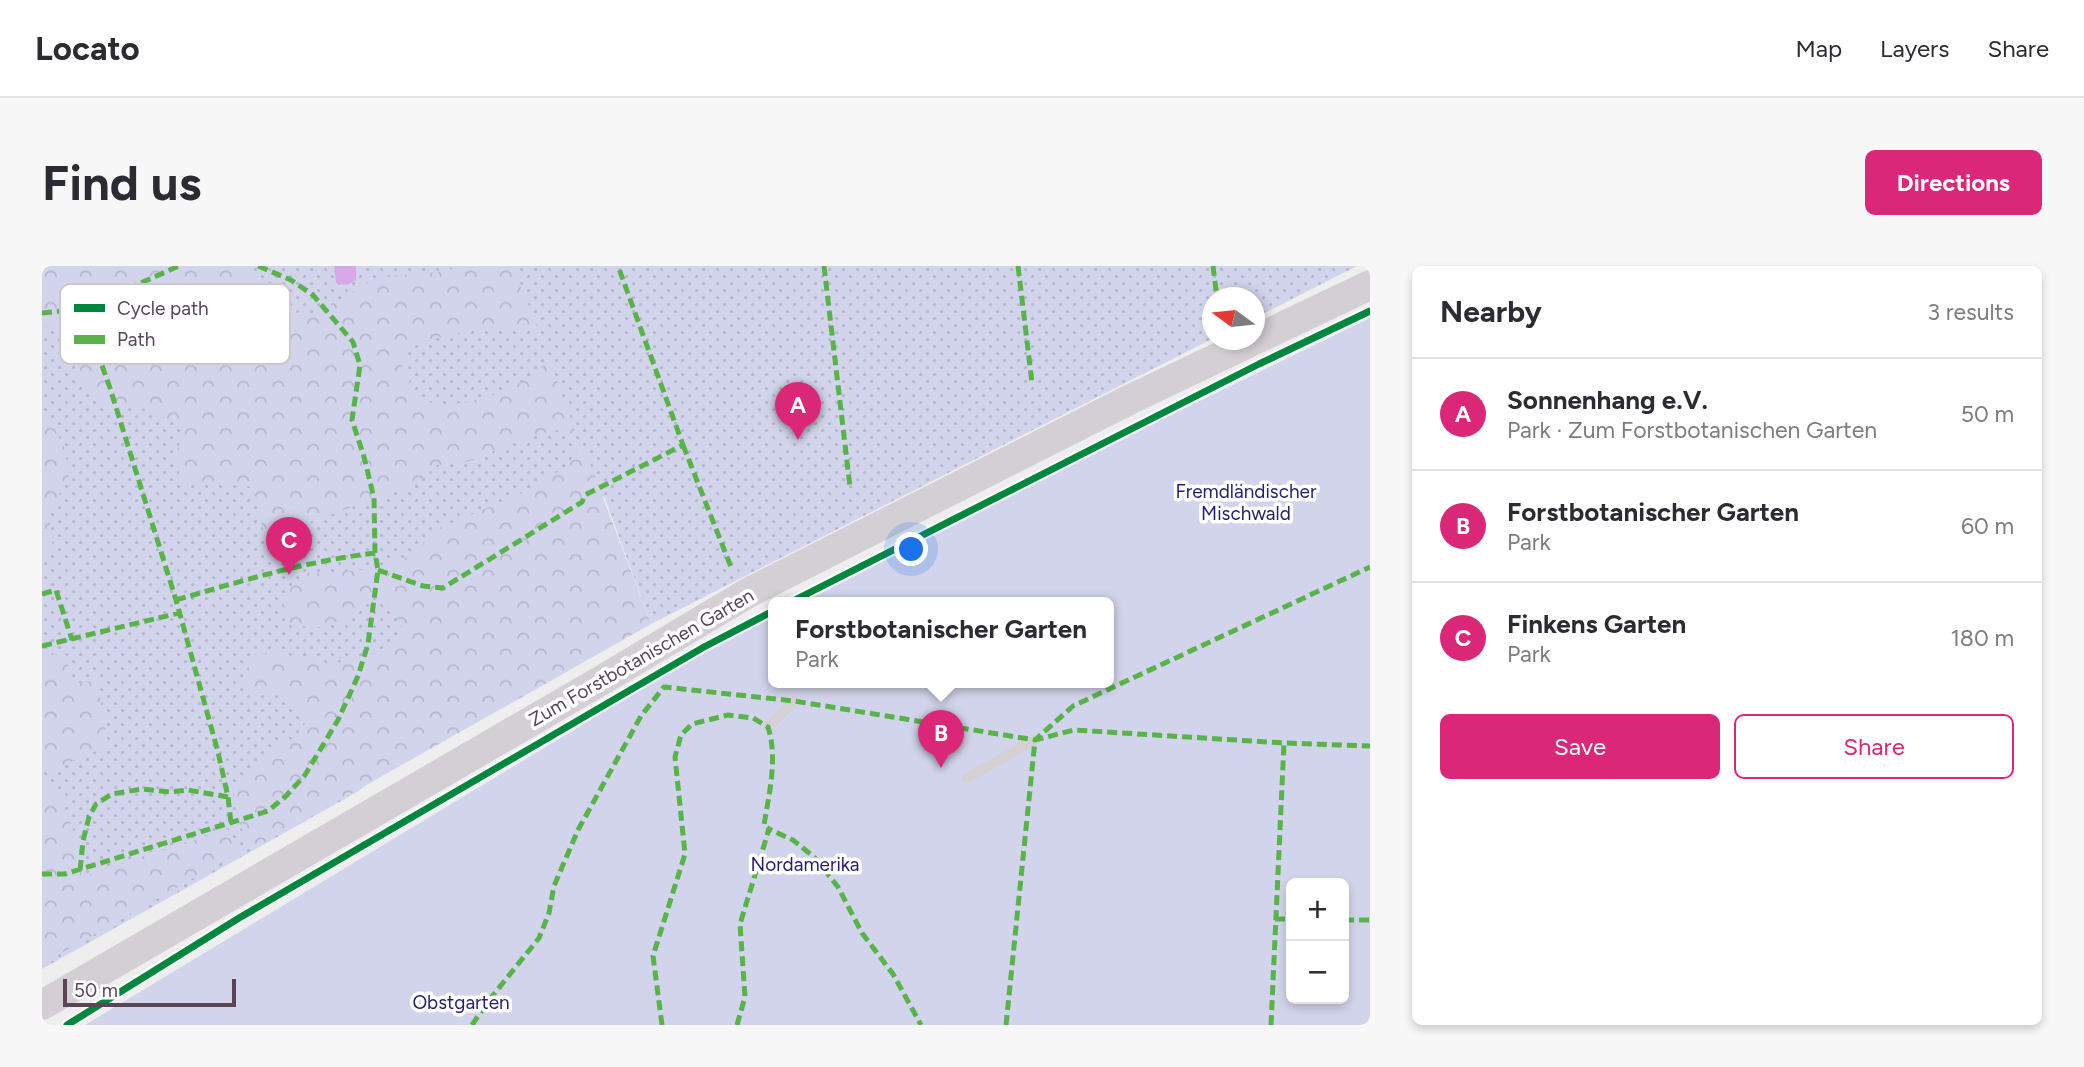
<!DOCTYPE html>
<meta charset="utf-8">
<style>
body{margin:0;font-family:Figtree,sans-serif;background:#f7f7f7;color:#2b2b33}
.controls{position:absolute;right:21px;bottom:21px;display:grid;overflow:hidden;border-radius:10px;box-shadow:0 4px 10px #0003}
.controls button{width:63px;height:63px;display:grid;place-items:center;padding:0;border:0;border-bottom:2px solid #e1e1e2;background:#fff;color:#2b2b33;font:35px sans-serif}
.compass{position:absolute;left:1160px;top:21px;width:63px;height:63px;border-radius:50%;background:#fff;box-shadow:0 4px 10px #0003;rotate:285deg}
.scale{position:absolute;left:21px;bottom:18px;width:173px;box-sizing:border-box;padding-left:7px;border:4px solid #584657;border-top:0;font-size:19px;line-height:24px;white-space:nowrap;color:#584657;-webkit-text-stroke:5px #fff;paint-order:stroke}
.you{position:absolute;left:870px;top:284px;width:24px;height:24px;margin:-18px;border:5px solid #fff;border-radius:50%;background:#1a73e8;box-shadow:0 0 0 10px #1a73e833}
.badge{display:grid;place-items:center;width:46px;height:46px;border-radius:50%;background:#db2777;color:#fff;font-size:23px;font-weight:700}
.pin{position:absolute;translate:-50% -58px;filter:drop-shadow(0 2px 4px #0008)}
.pin::after{content:'';position:absolute;top:37px;width:24px;height:21px;background:inherit;clip-path:polygon(0 0,100% 0,50% 100%)}
.popup{position:absolute;left:726px;top:331px;width:346px;height:91px;box-sizing:border-box;display:grid;place-content:center;border-radius:10px;background:#fff;filter:drop-shadow(0 2px 5px #0005);font-size:23px;white-space:nowrap;color:#7c7c81}
.popup b{font-size:26px;color:#2b2b33}
.popup::after{content:'';position:absolute;left:50%;top:100%;margin-left:-14px;border:14px solid transparent;border-top-color:#fff}
.list{margin:0;padding:0;list-style:none}
h2{display:flex;justify-content:space-between;align-items:center;height:91px;margin:0;padding:0 28px;font-size:30px}
h2 small{font-size:23px;font-weight:400;color:#7c7c81}
.list li{display:grid;grid-template-columns:46px 1fr auto;gap:21px;align-items:center;box-sizing:border-box;height:112px;padding:0 28px;border-top:2px solid #e1e1e2}
.list b{display:block;font-size:26px;white-space:nowrap}
.list p{margin:0;font-size:23px;white-space:nowrap;color:#7c7c81}
.list em{font-size:23px;font-style:normal;color:#7c7c81}
.actions{display:flex;gap:14px;padding:21px 28px}
.actions a{flex:1;padding:16px 0;border:2px solid #db2777;border-radius:10px;text-align:center;font-size:24px;color:#db2777}
.actions .main{background:#db2777;color:#fff}
.map{position:relative;flex:none;width:1328px;height:759px;overflow:hidden;border-radius:10px}
header{display:flex;align-items:center;gap:42px;box-sizing:border-box;height:98px;padding:0 35px;background:#fff;border-bottom:2px solid #e1e1e2}
header strong{font-size:33px}
nav{display:flex;gap:38px;margin-inline-start:auto;font-size:24px}
.intro{display:flex;align-items:center;justify-content:space-between;box-sizing:border-box;height:168px;padding:0 42px}
h1{margin:0;font-size:49px}
.button{padding:18px 32px;border-radius:10px;background:#db2777;color:#fff;font-size:24px;font-weight:700}
main{display:flex;gap:42px;padding:0 42px}
aside{flex:1;background:#fff;border-radius:10px;box-shadow:0 4px 10px #0003}
.map>svg:first-child{display:block}
.grass{fill:url(#grass-dots)}
.forest{fill:url(#forest-crowns)}
.park{fill:#d2d4eb;fill-rule:evenodd}
.water{fill:#d9a9e7}
.lines{fill:none;stroke-linecap:round;stroke-linejoin:round}
.service{stroke:#d4d0d4;stroke-width:10}
.secondary{stroke:#d4cfd4;stroke-width:30}
.quiet{stroke:#58b348;stroke-width:5;stroke-dasharray:10 5;stroke-linecap:butt}
.cycleway-casing{stroke:#fff;stroke-width:11}
.cycleway{stroke:#00873e;stroke-width:7}
.labels{text-anchor:middle;stroke-width:7;stroke-linejoin:round;paint-order:stroke}
.park-label{font-size:19px;fill:#231d73;stroke:#fff}
.street-label{font-size:19px;fill:#584657;stroke:#fff}
.key{fill:#fff;stroke:#cdc8cd;stroke-width:2}
.key-label{font-size:19px;fill:#584657}
</style>
<header>
<strong>Locato</strong>
<nav><a>Map</a><a>Layers</a><a>Share</a></nav>
</header>
<div class="intro"><h1>Find us</h1><a class="button">Directions</a></div>
<main>
<div class="map">
<svg width="1328" height="759" viewBox="0 0 1328 759">
<defs>
<pattern id="grass-dots" width="8" height="8" patternUnits="userSpaceOnUse" patternTransform="scale(1.75)"><rect width="8" height="8" fill="#d2d4eb"/><path d="M2 2h.1M6 6h.1" fill="none" stroke="#b6b7cc" stroke-width="1.8" stroke-linecap="round"/></pattern>
<pattern id="forest-crowns" width="20" height="18" patternUnits="userSpaceOnUse" patternTransform="scale(1.75)"><rect width="20" height="18" fill="#d2d4eb"/><path d="M2 6a3 3 0 1 1 6 0M12 15a3 3 0 1 1 6 0" fill="none" stroke="#b6b7cc"/></pattern>
</defs>
<rect width="100%" height="100%" fill="#edeeed"/>
<!-- grass -->
<path class="grass" d="M0,0H1315L1213,52L1212,32H1170V73L609,358L562,230L347,501L315,526L0,703Z"/>
<!-- forest -->
<path class="forest" d="M0,0H206L202,6L229,22L233,36L249,51L273,50L323,18L340,11L400,6L420,0H471L497,66L463,61L433,64L383,74L368,81L360,100L371,123L395,141C444,132 470,130 507,94L535,169L516,164L492,169L422,197L395,199L377,217L223,272L211,221L181,217L141,219L132,191L142,167L128,154L88,137L62,140L36,111L42,84L31,65L0,60Z
M0,143L3,145L22,181L27,210L7,247L11,282L0,287Z
M540,176L609,358L213,582C194,558 194,550 191,520L230,480L253,472L266,453L254,439L239,430L217,428L205,417L206,399L212,388L237,387L286,398L313,394L349,382L360,360L340,328L326,329L301,354L274,362L250,359L239,345L249,322L263,307C298,305 352,308 379,280C382,277 385,271 388,266L492,222L526,199Z
M23,386L31,418L55,414L66,479L50,487L11,503L0,497V391Z
M13,516L35,574L40,611L186,563L196,587L0,698V518Z"/>
<!-- park -->
<path class="park" d="M1328,52V759H43L661,386L731,350V416H1067V336H760L1106,160ZM1249,617H1302V733H1249Z"/>
<!-- water -->
<path class="water" d="M292,0H314V14C307,19 302,20 294,17Z"/>
<g class="lines">
<!-- service -->
<path class="service" d="M726,461L752,435
M925,512L993,474"/>
<!-- secondary -->
<path class="secondary" d="M0,739L560,414L706,327L1089,133L1328,19"/>
<!-- quiet -->
<path class="quiet" d="M782,0L808,221
M976,0L990,117
M1171,0L1175,32
M40,43L68,122L134,334L176,486L186,531L189,557
M0,47L40,43L137,0
M641,179L689,301
M336,304L381,320L401,322L540,236L543,229L641,179L576,0
M0,328L14,324L30,374
M134,334C199,315 265,295 333,287
M0,380L137,347
M38,604L41,575L47,551L54,538L70,528L100,523L128,526L146,524L186,531
M0,608H23L226,545L244,530L263,509L296,454L316,410L326,378L336,304L333,287L332,232L322,191L310,154L318,99L311,76L271,29L249,14L216,0
M1233,653H1249
M1302,654H1328
M430,759L448,733L497,672L507,647L512,620L536,564L599,450L622,421L752,435L993,474L1031,440L1328,301
M620,759L611,690L643,588L633,491L639,469L650,458L686,449L711,452L726,461C736,492 727,528 722,559L727,563
M695,759L703,731L698,658L727,563L751,574L772,591L796,621L820,667L851,708L879,759
M964,759L993,474L1032,464L1242,477L1328,480
M1229,759L1242,477"/>
<defs>
<path id="cycleway" d="M749,336L1217,98L1328,45
M25,759L197,652L662,381L731,345"/>
</defs>
<!-- cycleway casing -->
<use href="#cycleway" class="cycleway-casing"/>
<!-- cycleway -->
<use href="#cycleway" class="cycleway"/>
</g>
<g class="labels">
<!-- park labels -->
<g class="park-label">
<text x="1204" y="232">Fremdländischer<tspan x="1204" dy="22">Mischwald</tspan></text>
<text x="763" y="605">Nordamerika</text>
<text x="419" y="743">Obstgarten</text>
</g>
<!-- street labels -->
<g class="street-label">
<text transform="translate(599 391) rotate(-30)" y="7">Zum Forstbotanischen Garten</text>
</g>
</g>
<!-- legend -->
<rect x="18" y="18" width="230" height="80" rx="10" class="key"/>
<rect x="32" y="38" width="31" height="8" fill="#00873e"/>
<rect x="32" y="69" width="31" height="9" fill="#58b348"/>
<g class="key-label">
<text x="75" y="49">Cycle path</text>
<text x="75" y="80">Path</text>
</g>
</svg>
<div class="controls">
<button>+</button>
<button>−</button>
</div>
<svg class="compass" viewBox="-18 -18 36 36"><path d="M0-13l5 13h-10z" fill="#e53935"/><path d="M0 13l5-13h-10z" fill="#7c7c81"/></svg>
<div class="scale">50 m</div>
<div class="you"></div>
<div class="pin badge" style="left:756px;top:174px">A</div>
<div class="pin badge" style="left:899px;top:502px">B</div>
<div class="popup"><b>Forstbotanischer Garten</b>Park</div>
<div class="pin badge" style="left:247px;top:309px">C</div>
</div>
<aside>
<h2>Nearby<small>3 results</small></h2>
<ul class="list">
<li><span class="badge">A</span><div><b>Sonnenhang e.V.</b><p>Park · Zum Forstbotanischen Garten</p></div><em>50 m</em></li>
<li><span class="badge">B</span><div><b>Forstbotanischer Garten</b><p>Park</p></div><em>60 m</em></li>
<li><span class="badge">C</span><div><b>Finkens Garten</b><p>Park</p></div><em>180 m</em></li>
</ul>
<div class="actions"><a class="main">Save</a><a>Share</a></div>
</aside>
</main>
